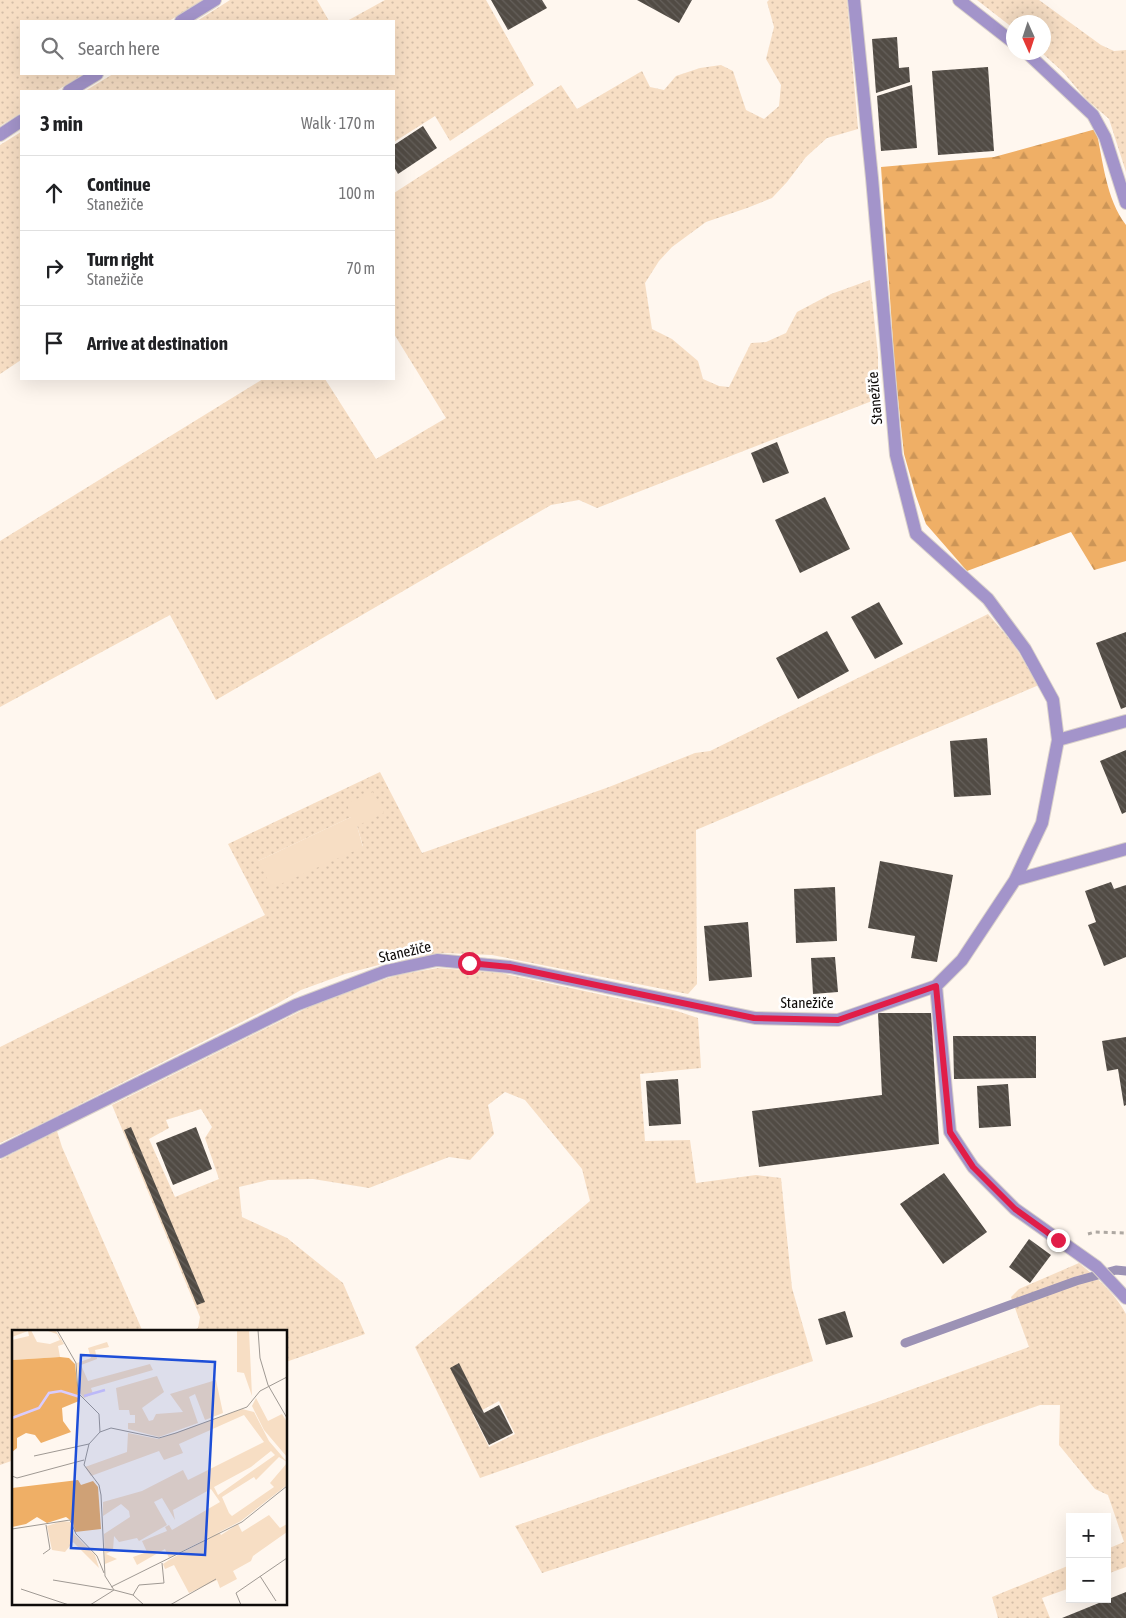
<!DOCTYPE html>
<meta charset="utf-8">
<style>
body{margin:0;font-family:"Asap Condensed",sans-serif;background:#f2f2f2;color:#202124}
.controls{position:absolute;right:15px;bottom:15px;display:grid;overflow:hidden;border-radius:0px;box-shadow:0 5px 20px #0002}
.controls button{width:45px;height:45px;display:grid;place-items:center;padding:0;border:0;border-bottom:1px solid #e0e0e0;background:#fff;color:#202124;font:25px sans-serif}
.compass{position:absolute;left:1006px;top:15px;width:45px;height:45px;border-radius:50%;background:#fff;box-shadow:0 5px 20px #0002;rotate:177deg}
.stop{position:absolute;width:15px;height:15px;margin:-11px;border:4px solid #e11d48;border-radius:50%;background:#fff}
.stop.end{background:#e11d48;border-color:#fff;box-shadow:0 1px 5px #0008}
.list{margin:0;padding:0;list-style:none}
h2{display:flex;justify-content:space-between;align-items:center;height:65px;margin:0;padding:0 20px;font-size:21px}
h2 small{font-size:16px;font-weight:400;color:#757577}
.list li{display:grid;grid-template-columns:32px 1fr auto;gap:15px;align-items:center;box-sizing:border-box;height:75px;padding:0 20px;border-top:1px solid #e0e0e0}
.list b{display:block;font-size:19px;white-space:nowrap}
.list p{margin:0;font-size:16px;white-space:nowrap;color:#757577}
.list em{font-size:16px;font-style:normal;color:#757577}
.icon{flex:none;width:28px;height:28px;fill:none;stroke:currentColor;stroke-width:2;stroke-linecap:round;stroke-linejoin:round}
.map{position:relative;flex:none;width:1126px;height:1618px;overflow:hidden}
.search{position:absolute;background:#fff;box-shadow:0 5px 20px #0002;left:20px;top:20px;width:375px;height:55px;display:flex;align-items:center;gap:12px;box-sizing:border-box;padding:0 18px;border-radius:0px;color:#757577;font-size:19px}
.panel{position:absolute;background:#fff;box-shadow:0 5px 20px #0002;left:20px;top:90px;width:375px;height:290px;border-radius:0px}
.map>svg:first-child{display:block}
.grass{fill:url(#grass-dots);fill-rule:evenodd}
.forest{fill:url(#forest-firs)}
.garden{fill:#f7dec4}
.lines{fill:none;stroke-linecap:round;stroke-linejoin:round}
.stream{stroke:#9c92b5;stroke-width:9}
.building{fill:url(#building-back-hatch)}
.minor-casing{stroke:#d9d1ca;stroke-width:14}
.path{stroke:#aea8a2;stroke-width:3;stroke-dasharray:4 4;stroke-linecap:butt}
.minor{stroke:#a394ca;stroke-width:12}
.route{stroke:#e11d48;stroke-width:6}
.labels{text-anchor:middle;stroke-width:5;stroke-linejoin:round;paint-order:stroke}
.street-label{font-size:15px;fill:#0f0c0a;stroke:#fff}
.inset-river{fill:none;stroke:#d9ccfe;stroke-width:2.5}
.inset-road{fill:none;stroke:#9f9993;stroke-width:1}
.view{fill:#1d4ed8;fill-opacity:0.15;stroke:#1d4ed8;stroke-width:2.5}
.inset-edge{fill:none;stroke:#0f0c0a;stroke-width:2.5}
</style>
<div class="map">
<svg width="1126" height="1618" viewBox="0 0 1126 1618">
<defs>
<pattern id="grass-dots" width="8" height="8" patternUnits="userSpaceOnUse" patternTransform="scale(1.25)"><rect width="8" height="8" fill="#f7dec4"/><path d="M2 2h.1M6 6h.1" fill="none" stroke="#d3bda7" stroke-width="1.8" stroke-linecap="round"/></pattern>
<pattern id="forest-firs" width="22" height="20" patternUnits="userSpaceOnUse" patternTransform="scale(1.25)"><rect width="22" height="20" fill="#efaf66"/><path d="M5 1l3.5 6h-7zM16 11l3.5 6h-7z" fill="#cc9557"/></pattern>
<pattern id="building-back-hatch" width="6" height="6" patternUnits="userSpaceOnUse" patternTransform="scale(1.25)"><rect width="6" height="6" fill="#514b44"/><path d="M-1 5l2 2M0 0l6 6M5-1l2 2" fill="none" stroke="#65605b"/></pattern>
</defs>
<rect width="100%" height="100%" fill="#fff7ef"/>
<!-- grass -->
<path class="grass" d="M0,0H203L169,21H21V74H84L56,91H21V113L0,126Z
M230,0H317L329,21H197Z
M385,0H486L534,85L450,141L435,116L394,142V91H85L113,74H394V21H347Z
M769,0H847L858,129L827,138L806,157L787,182L772,198L747,208L706,222L672,247L659,261L645,283L652,329L672,339L698,361L703,379L719,386L729,387L751,343L766,342L786,333L797,312L831,294L870,280L878,355V394L872,401L597,508L579,500L551,505L216,700L170,615L0,707V541L263,379H325L376,459L446,418L394,334V193L561,85L577,109L642,71L650,87L664,90L676,76L700,68L721,65L733,71L746,110L764,119L779,106L781,85L766,59L774,27L767,2Z
M977,0H1039L1101,45L1114,51L1126,50V172L1109,119L1085,98L1063,72L1042,53L1044,22H1014L1013,28Z
M21,132V360L0,374V145Z
M988,614L1012,642L1039,685L696,830L697,984L688,994L492,955L444,953L386,963L345,974L301,990L275,1005L41,1124L0,1143V1047L265,915L228,844L380,772L422,853L609,787L695,753L710,751ZM351,817L357,826L363,846L258,861Z
M438,968L501,973L677,1011L698,1018L701,1068L640,1074L645,1141L690,1140L696,1183L756,1175L781,1178L792,1288L813,1361L480,1478L415,1347L590,1201L582,1169L525,1100L505,1092L488,1105L494,1134L470,1160L449,1157L369,1188L313,1179L268,1180L239,1187L242,1217L287,1238L343,1283L365,1334L286,1362V1332H190L198,1328L200,1317L112,1105L315,1004L397,975ZM201,1109L212,1127L205,1138L219,1179L175,1197L149,1139L169,1128L166,1120ZM499,1401L515,1434L489,1447L473,1415Z
M57,1131L62,1147L143,1332H14V1460L0,1465V1160Z
M1079,1263C1097,1278 1115,1293 1126,1314V1567L1107,1574V1549L1124,1542L1108,1495L1095,1489L1059,1445L1060,1405H1040L873,1464L542,1573L515,1526L874,1403L1029,1347L1011,1297L1019,1289Z
M1070,1565V1588L1042,1598L1050,1618H998L992,1597Z"/>
<!-- forest -->
<path class="forest" d="M1096,129C1103,161 1106,199 1126,225V561L1094,570L1071,532L967,571L926,524L916,496L904,454L895,371L881,167L994,157Z"/>
<!-- garden -->
<path class="garden" d="M373,792L384,813L357,826L363,847L272,888L258,861L351,817L347,803Z"/>
<g class="lines">
<!-- stream -->
<path class="stream" d="M905,1343L1076,1281L1116,1270L1126,1271"/>
</g>
<!-- building -->
<path class="building" d="M491,0H542L547,8L508,30Z
M637,0H692L679,23Z
M897,37L899,68L909,67L910,82L876,93L872,39Z
M988,67L994,151L938,155L932,71Z
M912,85L917,148L881,151L877,96Z
M423,126L437,148L398,174L394,167V145Z
M777,442L789,473L763,483L751,453Z
M825,497L850,549L800,573L775,520Z
M879,602L903,644L875,659L851,617Z
M827,631L849,671L798,699L776,658Z
M1126,632V707L1121,709L1096,643Z
M987,738L991,795L954,797L950,741Z
M1126,750V812L1122,814L1100,761Z
M880,861L953,875L937,962L911,958L915,936L868,928Z
M1111,882L1114,889L1126,885V957L1104,966L1088,925L1096,922L1085,891Z
M835,887L837,941L796,943L794,889Z
M748,922L752,977L709,981L704,926Z
M835,957L838,992L813,994L811,958Z
M878,1013H931L939,1144L759,1167L752,1111L882,1095Z
M953,1036H1036V1078L954,1079Z
M1126,1037V1105L1124,1106L1118,1069L1107,1071L1102,1041Z
M678,1079L681,1124L649,1126L646,1081Z
M1008,1084L1011,1126L979,1128L977,1086Z
M131,1127L205,1302L197,1305L124,1130Z
M196,1127L212,1169L173,1185L156,1143Z
M944,1173L987,1232L943,1264L900,1204Z
M1029,1239L1051,1255L1030,1283L1009,1267Z
M845,1311L853,1337L826,1345L818,1319Z
M459,1363L484,1413L499,1405L513,1433L489,1445L450,1368Z
M1126,1592V1618H1062Z"/>
<g class="lines">
<defs>
<path id="minor" d="M959,0L1014,43
M181,21L215,0
M1026,52L1093,115L1105,137L1126,203
M69,91L97,74
M0,135L21,121
M1058,740L1126,721
M1015,880L1126,849
M936,986L950,1132L973,1167L1015,1209L1097,1267L1126,1298
M0,1152L296,1005L386,971L437,960L510,967L755,1018L838,1020L936,986L962,960L1015,880L1042,823L1058,740L1053,700L1025,649L988,599L916,534L896,455L872,178L854,0"/>
</defs>
<!-- minor casing -->
<use href="#minor" class="minor-casing"/>
<!-- path -->
<path class="path" d="M1088,1234L1095,1232L1126,1233"/>
<!-- minor -->
<use href="#minor" class="minor"/>
</g>
<g class="lines">
<!-- route -->
<path class="route" d="M469,963L510,967L754,1018L838,1020L936,986L950,1132L973,1167L1015,1209L1058,1240"/>
</g>
<g class="labels">
<!-- street labels -->
<g class="street-label">
<text transform="translate(875 398) rotate(-95)" y="5">Stanežiče</text>
<text transform="translate(405 952) rotate(-13)" y="5">Stanežiče</text>
<text x="807" y="1008">Stanežiče</text>
</g>
</g>
<!-- overview -->
<g transform="translate(12 1330)">
<rect width="275" height="275" fill="#fff7ef"/>
<path d="M0,0H19L25,12L38,14L48,10L45,4L36,1H44L52,14L46,16L48,27L0,30V10L17,6L16,1L0,7ZM225,0H237L240,66L232,43L225,42ZM95,12L97,17L83,20L85,29L69,35L76,51L138,34L141,40L79,58L81,64L72,68L67,62L65,33L79,28L76,18ZM145,46L152,62L130,78L137,91L141,90L144,84L171,82L158,64L204,50L211,83L193,90L183,64L177,67L186,93L147,107L116,99V93H123V85H118L117,80H107L104,58ZM244,68L256,91L270,84L275,92V127L252,100L240,76ZM230,79L242,82L257,111L275,132L267,127L244,150L242,147L210,167L217,183L220,186L262,157L258,153L275,133V155L229,191L157,228L153,219L125,235L121,227L135,222L130,211L155,201L153,197L157,195L160,200L208,172L199,159L161,180L163,190L150,168L142,172L155,195L127,211L125,208L107,212L102,206L101,220L94,224L105,229L93,234L92,204L118,187L117,181L109,174L91,186V172L130,161L171,140L176,150L252,112L232,85L167,114L171,123L152,130L147,121L79,146L73,137L115,122L116,103L146,109ZM259,121L263,125L206,165L202,157L239,137ZM257,185L268,198L275,194V202L241,226L239,231L221,241L225,249L208,258L205,250L177,263L162,235L153,239L151,234L157,230L207,202L209,205L226,194L230,202ZM50,191L59,192L62,204L83,225L87,238L61,212L53,222L40,220L35,196Z" fill="#f7dec4" fill-rule="evenodd"/>
<path d="M48,27L57,28L63,34L67,71L50,78L51,91L59,102L29,113L23,105L14,103L5,108V118L0,122V30ZM66,150L69,155L81,151L86,157L89,199L63,202L61,192L54,187L35,193L25,187L14,194L0,197V158Z" fill="#efaf66"/>
<path class="inset-river" d="M72,66L93,60M0,88L27,78L37,63L49,61L68,67"/>
<path class="inset-road" d="M45,0L64,33L66,63L87,84L88,102M246,0L248,28L256,55L275,88M22,126L77,114M0,146L5,148L72,130M0,199L58,190L64,204L85,226L92,243M31,224L38,219L34,195M248,246L264,271M41,250L101,260M99,257L230,192L275,156M9,259L57,275M121,265L127,255L152,253L150,233M78,275L102,260M132,275L121,265L102,260L93,246L89,165L87,155L72,135L77,114L88,102L99,98L147,108L164,103L235,77L248,61L275,47M158,275L204,249M229,275L224,263L275,228"/>
<path class="view" d="M69,25L203,32L193,225L59,218Z"/>
<rect width="275" height="275" class="inset-edge"/>
</g>
</svg>
<div class="controls">
<button>+</button>
<button>−</button>
</div>
<svg class="compass" viewBox="-18 -18 36 36"><path d="M0-13l5 13h-10z" fill="#e53935"/><path d="M0 13l5-13h-10z" fill="#757577"/></svg>
<div class="stop" style="left:469px;top:963px"></div>
<div class="stop end" style="left:1058px;top:1240px"></div>
<div class="search"><svg class="icon" aria-label="search" viewBox="0 0 24 24"><circle cx="10" cy="10" r="6"/><path d="M15 15l6 6"/></svg>Search here</div>
<section class="panel">
<h2>3 min<small>Walk · 170 m</small></h2>
<ul class="list">
<li><svg class="icon" aria-label="ahead" viewBox="0 0 24 24"><path d="M12 20V5M6 11l6-6 6 6"/></svg><div><b>Continue</b><p>Stanežiče</p></div><em>100 m</em></li>
<li><svg class="icon" aria-label="right" viewBox="0 0 24 24"><path d="M7 20v-9h11M14 6l5 5-5 5"/></svg><div><b>Turn right</b><p>Stanežiče</p></div><em>70 m</em></li>
<li><svg class="icon" aria-label="arrive" viewBox="0 0 24 24"><path d="M6 21V4h12l-3 4 3 4H6"/></svg><div><b>Arrive at destination</b></div></li>
</ul>
</section>
</div>
